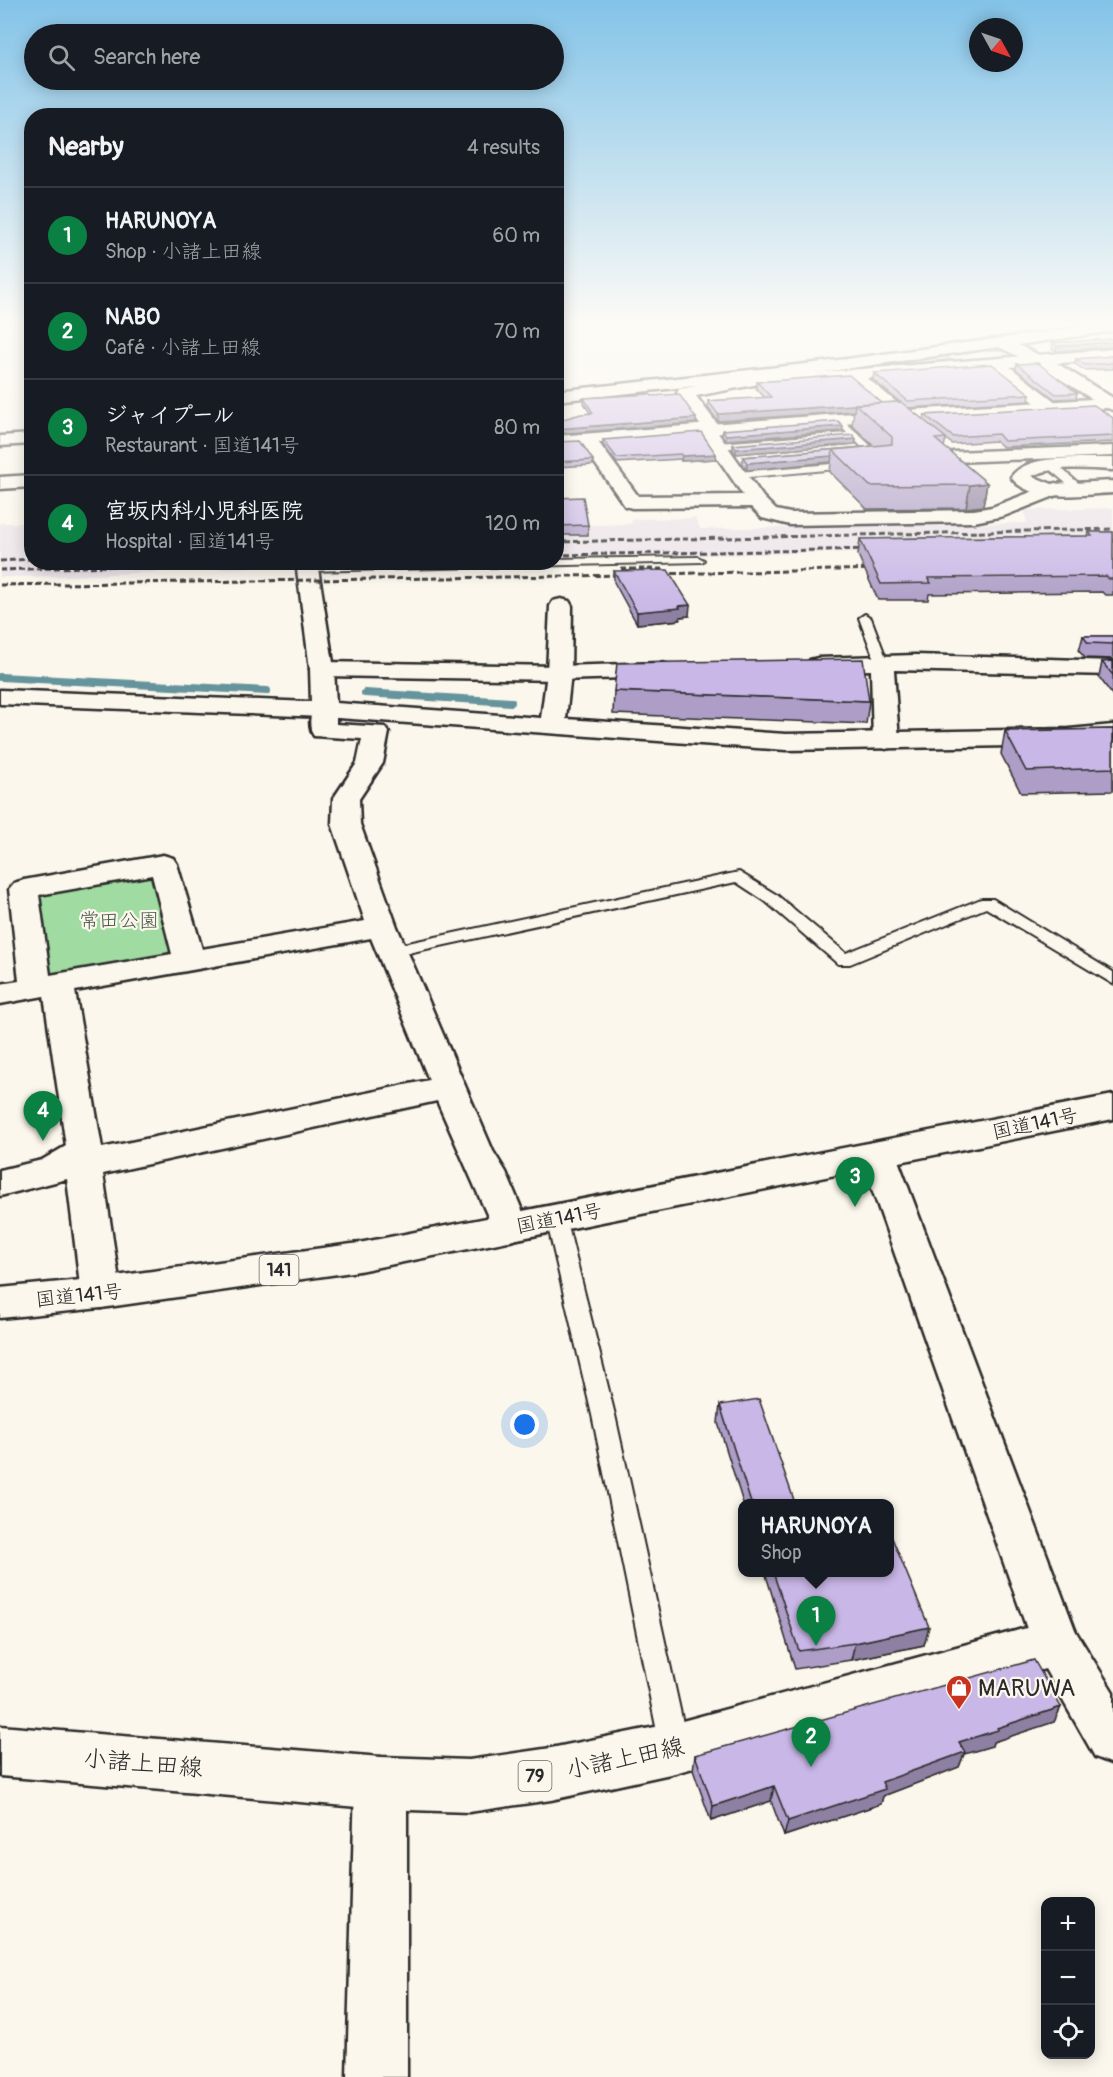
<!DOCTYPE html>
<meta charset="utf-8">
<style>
body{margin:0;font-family:Pangolin,"Klee One",sans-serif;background:#242831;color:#f1f3f6}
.controls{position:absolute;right:18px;bottom:18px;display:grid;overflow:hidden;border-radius:12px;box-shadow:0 3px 15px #0003}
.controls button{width:54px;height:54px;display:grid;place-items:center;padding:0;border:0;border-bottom:2px solid #363941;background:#171b24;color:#f1f3f6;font:30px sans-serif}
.compass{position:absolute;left:969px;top:18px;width:54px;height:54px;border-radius:50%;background:#171b24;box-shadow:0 3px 15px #0003;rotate:130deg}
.you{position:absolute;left:525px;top:1425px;width:21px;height:21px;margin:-15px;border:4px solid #fff;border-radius:50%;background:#1a73e8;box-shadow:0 0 0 9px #1a73e833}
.badge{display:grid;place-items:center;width:39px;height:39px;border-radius:50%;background:#0b8043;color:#fff;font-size:20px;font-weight:700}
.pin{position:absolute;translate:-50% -50px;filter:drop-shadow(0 2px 3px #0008)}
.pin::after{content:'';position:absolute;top:32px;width:21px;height:18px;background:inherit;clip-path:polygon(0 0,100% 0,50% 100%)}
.popup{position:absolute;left:738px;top:1499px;width:156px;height:78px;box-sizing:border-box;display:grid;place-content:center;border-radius:12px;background:#171b24;filter:drop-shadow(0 2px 4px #0005);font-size:20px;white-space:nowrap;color:#9ea1a6}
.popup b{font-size:22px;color:#f1f3f6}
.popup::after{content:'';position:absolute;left:50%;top:100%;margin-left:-12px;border:12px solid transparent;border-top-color:#171b24}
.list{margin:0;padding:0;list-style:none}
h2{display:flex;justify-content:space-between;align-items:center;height:78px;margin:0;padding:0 24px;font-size:26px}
h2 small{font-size:20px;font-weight:400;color:#9ea1a6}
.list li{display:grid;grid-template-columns:39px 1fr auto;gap:18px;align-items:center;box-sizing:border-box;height:96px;padding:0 24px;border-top:2px solid #363941}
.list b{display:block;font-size:22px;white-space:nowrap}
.list p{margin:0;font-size:20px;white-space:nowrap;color:#9ea1a6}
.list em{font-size:20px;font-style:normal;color:#9ea1a6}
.icon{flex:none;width:33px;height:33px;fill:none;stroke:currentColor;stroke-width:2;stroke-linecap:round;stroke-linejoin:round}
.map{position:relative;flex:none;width:1113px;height:2077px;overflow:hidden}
.search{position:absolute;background:#171b24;box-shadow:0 3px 15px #0003;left:24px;top:24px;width:540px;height:66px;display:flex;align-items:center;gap:15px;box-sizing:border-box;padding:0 21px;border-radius:33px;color:#9ea1a6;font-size:22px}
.panel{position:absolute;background:#171b24;box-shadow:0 3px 15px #0003;left:24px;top:108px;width:540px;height:462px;border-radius:24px}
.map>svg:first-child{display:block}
.built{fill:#ece4ea}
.green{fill:#a0dba1;stroke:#668366;stroke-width:1.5}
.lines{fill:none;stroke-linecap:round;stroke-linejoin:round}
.stream{stroke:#65949d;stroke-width:8}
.lane-casing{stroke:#2b2b2b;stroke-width:4}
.street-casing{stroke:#2b2b2b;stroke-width:5}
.secondary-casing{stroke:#2b2b2b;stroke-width:5}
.primary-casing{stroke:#2b2b2b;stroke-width:5}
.highway-casing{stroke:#2b2b2b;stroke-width:5}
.lane{fill:#fbf7ec;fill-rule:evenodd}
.street{fill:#fbf7ec;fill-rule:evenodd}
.secondary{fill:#fbf7ec;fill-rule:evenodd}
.primary{fill:#fbf7ec;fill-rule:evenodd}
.highway{fill:#fbf7ec;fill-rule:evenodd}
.rail{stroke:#2b2b2b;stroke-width:3;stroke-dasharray:6 3;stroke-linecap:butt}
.wall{fill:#ad9dc7;stroke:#2b2b2b;stroke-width:1.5}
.shaded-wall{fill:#8d80a2;stroke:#2b2b2b;stroke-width:1.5}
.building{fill:#c9b7e7;stroke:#2b2b2b;stroke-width:1.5}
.labels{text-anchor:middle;stroke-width:4.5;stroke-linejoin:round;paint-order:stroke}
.shield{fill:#fbf7ec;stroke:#696865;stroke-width:1.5}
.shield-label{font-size:18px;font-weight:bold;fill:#2b2b2b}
.park-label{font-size:20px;fill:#485748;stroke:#fbf7ec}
.street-label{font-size:20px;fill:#2b2b2b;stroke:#fbf7ec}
.near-poi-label{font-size:24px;fill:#2b2b2b;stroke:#fbf7ec;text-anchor:start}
.near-street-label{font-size:24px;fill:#2b2b2b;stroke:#fbf7ec}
</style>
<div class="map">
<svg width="1113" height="2077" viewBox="0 0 1113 2077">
<rect width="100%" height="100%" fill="#fbf7ec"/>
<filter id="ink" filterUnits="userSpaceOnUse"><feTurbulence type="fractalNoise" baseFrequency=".0167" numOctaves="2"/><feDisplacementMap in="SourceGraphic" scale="12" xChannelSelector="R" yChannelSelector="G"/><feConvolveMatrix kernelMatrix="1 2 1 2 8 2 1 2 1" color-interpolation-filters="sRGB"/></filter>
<g filter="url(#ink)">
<!-- built -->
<path class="built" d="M1113,508V576L868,577L858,552L557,558L556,526L631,524L633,519L695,518L700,529L1027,523L1024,510Z
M0,523H31L32,562L338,563L72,576L0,577Z"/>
<!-- green -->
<path class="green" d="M988,347L1008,353L991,349L946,356L956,365L861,372L855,368L844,369L847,373H800Z
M148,873L157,877L174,946L166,955L53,974L46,969L36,896L45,890Z"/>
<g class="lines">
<!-- stream -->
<path class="stream" d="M0,677L267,691
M365,693L511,702"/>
<defs>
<path id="lane" d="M839,416L887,461V465H879L853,438L718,449L713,446L718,443L847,433L834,419Z
M855,462L859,463V467L738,478L733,475L738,472Z
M1048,464H1056L1082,486V490H1074L1048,468Z
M698,557L704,560L702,562L307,571L301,568L307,565L556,562V559Z
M865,614L871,618L888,663L887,666H877L876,663L859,618Z
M739,872L777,895L846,953L981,899H993L1113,972V984L986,908L850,964H838L765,901L736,882L394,956L386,951L394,946Z
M556,1211L563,1213L566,1218L615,1415L688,1746L684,1756L674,1760L664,1756L660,1746L592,1415L546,1218L549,1213Z"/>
<path id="street" d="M1113,349V359L1010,367L1057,403L1059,407L1057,411H1045L992,368L867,378L928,428L931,432L928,436H916L849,379L783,385L775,381L696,396L721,429L718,433L763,497L776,510L790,513L974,510L992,507L1055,483L1062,485L1065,489L1062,493L1004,516L974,522L790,525L762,518L751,507L632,508L625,506L578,439L581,435H593L638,496L743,495L698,429L701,426L677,393L679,389L766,373L779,367L785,369L787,372L785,375Z
M1113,446V456L953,462L947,461L944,457L947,453L953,452Z
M916,655L1113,661V675L894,670L899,741L895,746L886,749L877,746L873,741L871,670L818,672L810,670L806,665L810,660L818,658Z
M322,662L559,666L662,663L670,665L674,670L670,675L662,677L559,680L322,676L314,674L310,669L314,664Z
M324,703L333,705L336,710V724L385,727L389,732L383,763L359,799L360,824L397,927L493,1151L506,1172L529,1227L523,1237L510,1241L497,1237L437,1101L103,1174L121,1293L115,1304L101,1308L87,1304L81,1293L67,1179L0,1196V1170L42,1160L66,1146L44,996L0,1004V984L19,981L9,889L14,883L24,880L163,855L173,858L177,864L202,949L365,921L332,824L333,799L357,763L362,739L314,736C308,728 310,713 315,705ZM152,875L172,954L50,975L39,895ZM371,938L429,1080L102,1148L75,991Z
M381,1757L399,1765L407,1783V2077H347L355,1783L363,1765Z"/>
<path id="secondary" d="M1113,323V331L1018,345L1058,364L1113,398V410L1107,408L839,424L556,446V436L839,414L1092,399L1046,370L999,347L824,372L556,401V391L824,362Z
M32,434V444L0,446V436Z
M1078,458H1113V470C1087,469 1055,465 1032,476L1052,484L1113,481V493C1085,494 1029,504 1011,477C1024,458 1057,459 1078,458Z
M32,475V487L0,489V477Z
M296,562H317L334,669L336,703L541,718L547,673L550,606L553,601L561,599L569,601L572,606L571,673L566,719L786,734L1069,729L1113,725V741L1069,745L786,750L324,717L0,704V690L311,702L310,669Z
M878,1142L891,1146L896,1155L1080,1643L1073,1659L1056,1666L1039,1659L1032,1643L860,1155L865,1146Z"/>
<path id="primary" d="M1056,1620L1073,1627L1113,1692V1764L1095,1757L1045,1669L675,1773L551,1800L469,1812L381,1809L0,1776V1726L381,1757L469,1760L551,1748L675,1723Z"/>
<path id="highway" d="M1113,1095V1119L359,1271L101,1308L0,1318V1288L101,1278L359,1243Z"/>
</defs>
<!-- lane casing -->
<use href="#lane" class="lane-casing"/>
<!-- street casing -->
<use href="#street" class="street-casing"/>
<!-- secondary casing -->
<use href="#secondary" class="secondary-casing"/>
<!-- primary casing -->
<use href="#primary" class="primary-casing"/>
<!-- highway casing -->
<use href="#highway" class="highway-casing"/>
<!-- lane -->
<use href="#lane" class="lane"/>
<!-- street -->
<use href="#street" class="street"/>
<!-- secondary -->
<use href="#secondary" class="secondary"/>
<!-- primary -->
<use href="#primary" class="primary"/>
<!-- highway -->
<use href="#highway" class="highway"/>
<!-- rail -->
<path class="rail" d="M556,542L1113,529
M556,555L876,549
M0,561L32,559
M621,569H663
M0,570L221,562
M654,574L882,569
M0,585L630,575"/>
</g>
<!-- wall -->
<path class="wall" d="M1113,339V347L1056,351L1052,349L1053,343Z
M1113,356V369L1084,370L1075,364L1076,359Z
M1017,364L1077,393L1076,398L1055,399L1016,369Z
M874,373L1030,394L1029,401L908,408L924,420L925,415L1113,418V442L1003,447L996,441L952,444L946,439L944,447L987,483L983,506L966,508L867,509L830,472L831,462L747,470L742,464L743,457L874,446L852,425L854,411L718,421L708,408V401L765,398L756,388L757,382L882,403L900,402L873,380Z
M652,396L696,423L556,434V421L590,413L584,403V398Z
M843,426L842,431L726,440L722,435L723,430Z
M856,439L855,444L736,454L733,450V445Z
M603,440L716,454V459L681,461V459L617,463L603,445Z
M556,442L593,460V465L556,467Z
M556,498L588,525V535H556Z
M1089,532H1113V595H1105L1102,592L929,594L928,600H878L858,555L860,539L1088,536Z
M614,571L689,616L680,617V620L637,624L614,582Z
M1083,636H1113V659L1085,658L1079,651Z
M1113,661V696L1099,677L1102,662Z
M614,691L869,701L866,724L613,714Z
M1113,729V791L1021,793L1001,754L1005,731Z
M720,1405L795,1503H743L718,1423Z
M765,1572H890L924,1645L851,1660L795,1669Z
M1061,1707L1054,1722L993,1742L992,1746L964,1754L959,1767L883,1796L881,1804L784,1836L771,1801L711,1821L693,1770L695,1755Z"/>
<!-- shaded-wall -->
<path class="shaded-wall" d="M1113,342V347L1056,351L1057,346Z
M855,405L854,411L718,421V414Z
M696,418V423L556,434V429Z
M843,426L842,431L726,440V435Z
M856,439L855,444L736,454V449Z
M716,454V459L681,461L682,456Z
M832,456L831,462L747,470V463Z
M987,483L983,506L966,508L970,485Z
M690,605L689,616L680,617V620L637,624V612Z
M929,1627L924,1645L851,1660L855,1643Z
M1061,1707L1054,1722L993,1742L992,1746L964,1754L959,1767L883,1796L881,1804L784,1836L788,1821L882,1782L959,1742L997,1728Z
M774,1786L771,1801L711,1821L713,1806Z"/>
<!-- building -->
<path class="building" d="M1113,339V342L1057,346L1053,343Z
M1113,356V363L1085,365L1076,359Z
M1038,363L1077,393L1056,394L1017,364Z
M992,364L1030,394L908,401L874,373Z
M849,375L882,403L718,414L708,401L771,397L757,382Z
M650,394L652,396L679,394L696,418L556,429V421L581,414L593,413L584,398Z
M901,402L946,438L935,439L987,483L970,485L870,486L833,450L892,444V437L855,404Z
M1094,405L1113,418V436L1004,441L998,434L953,437L925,415Z
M838,421L843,426L726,435L723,430Z
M701,432L716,454L682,456L681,454L617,458L603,440Z
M853,435L856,439L736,449L733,445Z
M580,441L593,460L556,462V442Z
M866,447L833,450L832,456L747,463L743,457Z
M583,497L588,525L556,526V498Z
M1089,532H1113V579H1109L1106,576L928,578L931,583L881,584L860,539L1092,536Z
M668,570L690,605L679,606L680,608L637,612L614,571Z
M1083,636H1113V644L1088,643Z
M863,659L869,701L614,691L617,663Z
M1113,661V675L1102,662Z
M1113,729V768L1026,771L1005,731Z
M759,1399L795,1503H751L720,1405Z
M890,1533L929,1627L855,1643L799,1651L773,1572H890Z
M1034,1660L1061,1707L997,1728L998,1730L959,1742L965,1752L882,1782L885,1789L788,1821L774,1786L713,1806L695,1755Z"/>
</g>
<!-- sky -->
<linearGradient id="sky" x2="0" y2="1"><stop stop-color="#83c3e8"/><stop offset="0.53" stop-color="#fdfbf6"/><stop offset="1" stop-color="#fdfbf6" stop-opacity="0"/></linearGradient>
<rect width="1113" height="613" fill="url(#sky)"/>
<!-- icons -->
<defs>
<symbol id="shop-pin" viewBox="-11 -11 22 30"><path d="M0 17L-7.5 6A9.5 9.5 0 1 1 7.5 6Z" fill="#c8321e" stroke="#fbf7ec"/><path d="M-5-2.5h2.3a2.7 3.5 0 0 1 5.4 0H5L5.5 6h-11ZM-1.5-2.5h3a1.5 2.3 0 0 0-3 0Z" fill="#fff"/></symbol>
</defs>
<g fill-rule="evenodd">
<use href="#shop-pin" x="944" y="1673" width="30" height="40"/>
</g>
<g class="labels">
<!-- shield labels -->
<g class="shield">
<rect x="259.5" y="1255" width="39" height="30" rx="4.5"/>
<rect x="518.5" y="1761" width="33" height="30" rx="4.5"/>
</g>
<g class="shield-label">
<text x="279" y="1276">141</text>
<text x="535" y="1782">79</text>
</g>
<!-- park labels -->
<g class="park-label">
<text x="119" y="927">常田公園</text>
</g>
<!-- street labels -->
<g class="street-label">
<text transform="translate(1035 1123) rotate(-12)" y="7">国道141号</text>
<text transform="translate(559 1218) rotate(-11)" y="7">国道141号</text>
<text transform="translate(79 1295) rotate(-6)" y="7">国道141号</text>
</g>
<!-- near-poi labels -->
<g class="near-poi-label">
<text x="978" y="1696">MARUWA</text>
</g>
<!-- near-street labels -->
<g class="near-street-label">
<text transform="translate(625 1758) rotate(-12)" y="8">小諸上田線</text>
<text transform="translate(143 1763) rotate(5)" y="8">小諸上田線</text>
</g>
</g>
</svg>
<div class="controls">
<button>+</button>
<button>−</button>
<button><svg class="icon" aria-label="locate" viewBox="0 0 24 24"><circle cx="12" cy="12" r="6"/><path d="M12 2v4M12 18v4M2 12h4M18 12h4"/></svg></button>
</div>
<svg class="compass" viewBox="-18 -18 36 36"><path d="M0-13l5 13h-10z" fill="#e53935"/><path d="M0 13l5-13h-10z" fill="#9ea1a6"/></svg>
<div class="you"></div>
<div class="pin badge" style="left:816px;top:1646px">1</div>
<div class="popup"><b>HARUNOYA</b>Shop</div>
<div class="pin badge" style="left:811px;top:1767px">2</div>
<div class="pin badge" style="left:855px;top:1207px">3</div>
<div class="pin badge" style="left:43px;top:1141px">4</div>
<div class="search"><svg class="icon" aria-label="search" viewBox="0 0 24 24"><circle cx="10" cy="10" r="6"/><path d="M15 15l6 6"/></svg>Search here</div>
<section class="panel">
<h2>Nearby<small>4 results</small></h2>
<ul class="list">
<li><span class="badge">1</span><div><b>HARUNOYA</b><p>Shop · 小諸上田線</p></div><em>60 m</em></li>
<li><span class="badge">2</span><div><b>NABO</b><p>Café · 小諸上田線</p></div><em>70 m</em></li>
<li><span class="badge">3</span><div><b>ジャイプール</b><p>Restaurant · 国道141号</p></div><em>80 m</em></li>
<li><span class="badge">4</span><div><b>宮坂内科小児科医院</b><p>Hospital · 国道141号</p></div><em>120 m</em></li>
</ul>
</section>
</div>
